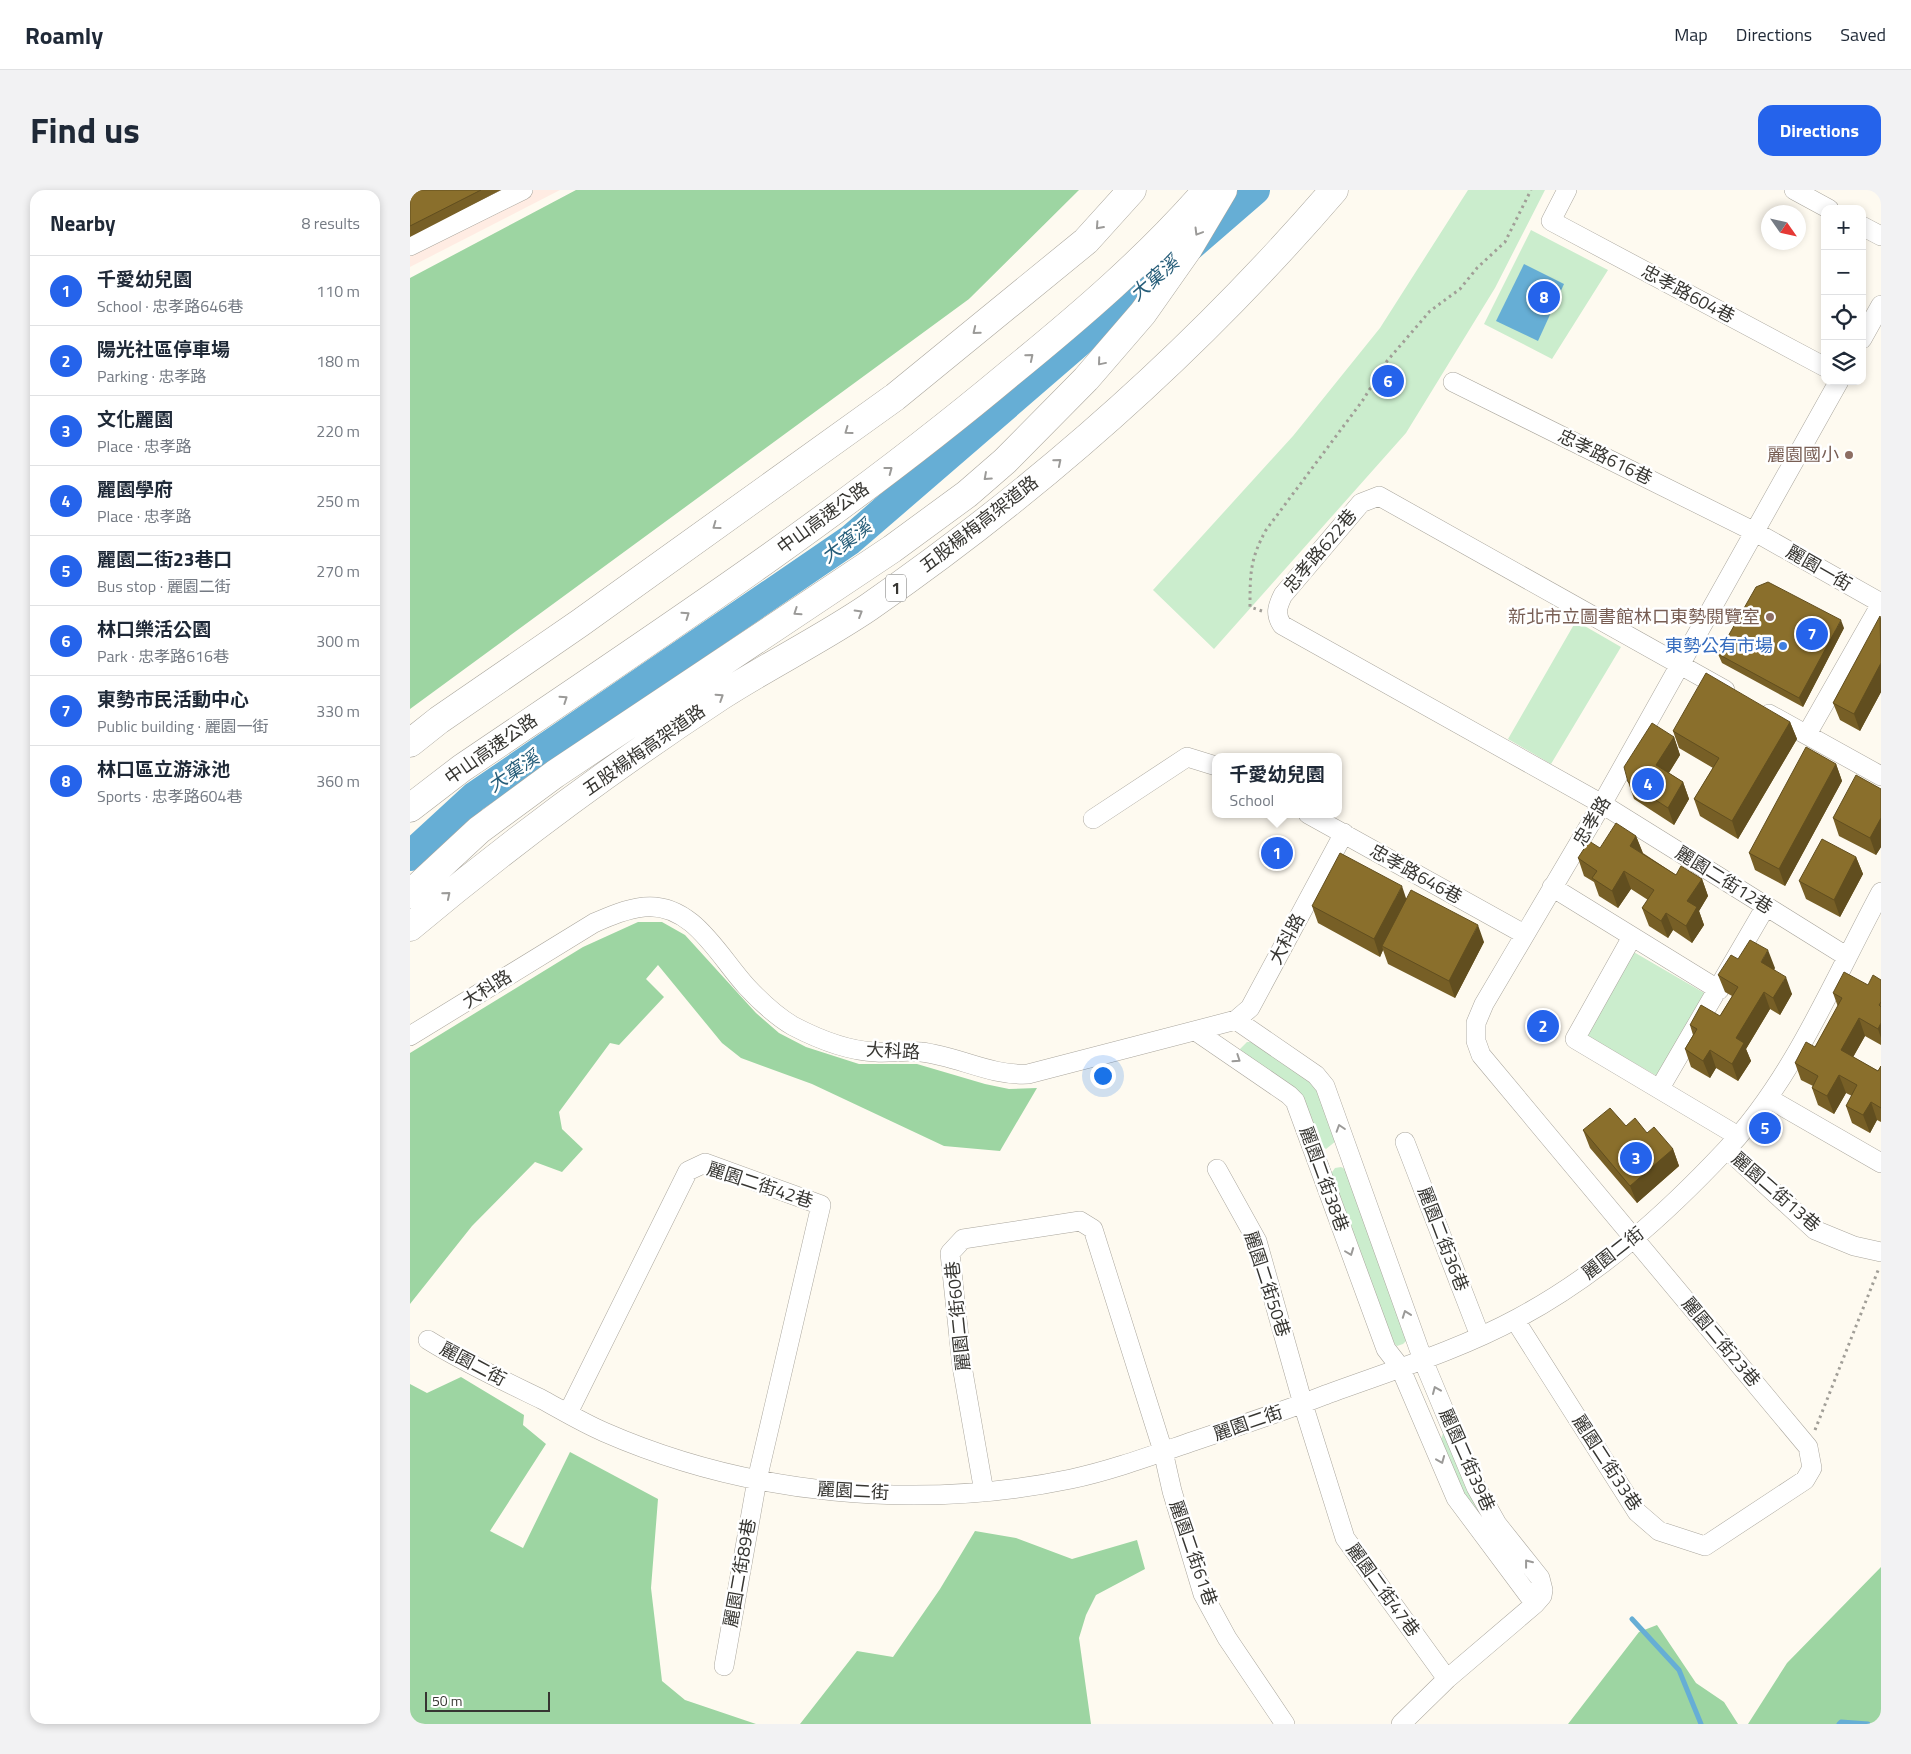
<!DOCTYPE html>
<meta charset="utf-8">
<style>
body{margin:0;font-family:"Titillium Web","Noto Sans TC",sans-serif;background:#f2f2f3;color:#1f2937}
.controls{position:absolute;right:15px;top:15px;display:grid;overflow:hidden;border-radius:10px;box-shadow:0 2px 8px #0003}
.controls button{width:45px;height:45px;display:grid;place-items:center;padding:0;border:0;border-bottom:1px solid #e0e1e3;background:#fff;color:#1f2937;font:25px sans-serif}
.compass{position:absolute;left:1351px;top:15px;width:45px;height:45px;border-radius:50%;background:#fff;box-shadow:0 2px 8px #0003;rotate:124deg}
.scale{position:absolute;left:15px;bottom:12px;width:125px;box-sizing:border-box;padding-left:5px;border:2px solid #373632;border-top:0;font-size:14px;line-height:18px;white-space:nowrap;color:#373632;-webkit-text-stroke:4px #fff;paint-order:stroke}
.you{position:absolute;left:692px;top:885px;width:18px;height:18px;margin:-12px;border:4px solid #fff;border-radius:50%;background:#1a73e8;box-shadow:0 0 0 8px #1a73e833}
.badge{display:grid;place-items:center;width:32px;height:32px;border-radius:50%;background:#2563eb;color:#fff;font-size:16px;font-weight:700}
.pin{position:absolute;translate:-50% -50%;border:2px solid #fff;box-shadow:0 1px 5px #0006}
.popup{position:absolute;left:802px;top:563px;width:130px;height:65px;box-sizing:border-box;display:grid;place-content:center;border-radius:10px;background:#fff;filter:drop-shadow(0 1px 4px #0005);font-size:16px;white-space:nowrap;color:#747a83}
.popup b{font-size:19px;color:#1f2937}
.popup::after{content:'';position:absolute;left:50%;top:100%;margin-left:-10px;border:10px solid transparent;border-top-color:#fff}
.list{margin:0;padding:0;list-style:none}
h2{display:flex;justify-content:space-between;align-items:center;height:65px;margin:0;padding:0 20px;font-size:21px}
h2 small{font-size:16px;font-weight:400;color:#747a83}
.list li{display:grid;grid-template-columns:32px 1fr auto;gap:15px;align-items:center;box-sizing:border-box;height:70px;padding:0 20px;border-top:1px solid #e0e1e3}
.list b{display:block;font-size:19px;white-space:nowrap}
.list p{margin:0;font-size:16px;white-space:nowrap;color:#747a83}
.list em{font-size:16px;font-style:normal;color:#747a83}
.icon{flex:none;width:28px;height:28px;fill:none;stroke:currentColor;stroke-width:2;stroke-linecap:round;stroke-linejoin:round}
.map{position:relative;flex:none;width:1471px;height:1534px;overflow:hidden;border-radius:15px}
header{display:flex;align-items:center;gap:30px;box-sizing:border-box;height:70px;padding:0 25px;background:#fff;border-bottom:1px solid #e0e1e3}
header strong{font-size:24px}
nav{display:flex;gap:28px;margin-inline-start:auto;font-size:18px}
.intro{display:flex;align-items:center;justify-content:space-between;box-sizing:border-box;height:120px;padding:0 30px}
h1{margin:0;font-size:35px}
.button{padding:12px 22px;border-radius:15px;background:#2563eb;color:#fff;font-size:18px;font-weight:700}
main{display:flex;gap:30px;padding:0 30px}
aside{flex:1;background:#fff;border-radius:15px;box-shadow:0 2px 8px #0003}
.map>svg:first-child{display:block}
.industrial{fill:#ffece3}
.green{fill:#cbedcd}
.forest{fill:#9dd5a2}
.water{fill:#66aed5}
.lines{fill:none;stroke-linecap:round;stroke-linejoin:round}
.stream{stroke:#66aed5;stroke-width:5}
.river{stroke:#66aed5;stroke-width:30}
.minor-casing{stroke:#aaa69d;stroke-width:20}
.highway-casing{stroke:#aaa69d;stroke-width:29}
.path{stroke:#a19e97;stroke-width:3;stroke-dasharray:2.5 4;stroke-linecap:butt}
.minor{stroke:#fff;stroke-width:19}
.highway{stroke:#fff;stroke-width:28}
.wall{fill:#775f26}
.shaded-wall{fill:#614e1f}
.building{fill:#8a6f2c;stroke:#614e1f}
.oneway{stroke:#9b9a98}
.education-dot{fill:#8d6e63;stroke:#fff;stroke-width:2}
.shop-dot{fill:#3f7fe0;stroke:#fff;stroke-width:2}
.labels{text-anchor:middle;stroke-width:5;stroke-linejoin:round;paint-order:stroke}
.shield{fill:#fff;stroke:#737270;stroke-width:1}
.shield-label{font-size:16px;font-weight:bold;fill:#373632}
.street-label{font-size:18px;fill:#373632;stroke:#fff}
.education-label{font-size:18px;fill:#785e54;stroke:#fff;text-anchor:end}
.shop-label{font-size:18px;fill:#366cbe;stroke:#fff;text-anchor:end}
.water-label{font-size:19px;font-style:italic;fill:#265d79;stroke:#fff}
</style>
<header>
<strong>Roamly</strong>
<nav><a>Map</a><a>Directions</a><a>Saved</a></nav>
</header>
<div class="intro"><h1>Find us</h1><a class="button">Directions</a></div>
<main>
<aside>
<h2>Nearby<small>8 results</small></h2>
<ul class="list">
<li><span class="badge">1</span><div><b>千愛幼兒園</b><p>School · 忠孝路646巷</p></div><em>110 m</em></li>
<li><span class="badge">2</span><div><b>陽光社區停車場</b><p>Parking · 忠孝路</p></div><em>180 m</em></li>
<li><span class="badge">3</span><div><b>文化麗園</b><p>Place · 忠孝路</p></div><em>220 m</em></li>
<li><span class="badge">4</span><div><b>麗園學府</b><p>Place · 忠孝路</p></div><em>250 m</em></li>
<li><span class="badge">5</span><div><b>麗園二街23巷口</b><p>Bus stop · 麗園二街</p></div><em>270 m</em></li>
<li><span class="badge">6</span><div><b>林口樂活公園</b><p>Park · 忠孝路616巷</p></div><em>300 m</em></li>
<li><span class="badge">7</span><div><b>東勢市民活動中心</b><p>Public building · 麗園一街</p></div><em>330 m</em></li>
<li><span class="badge">8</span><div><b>林口區立游泳池</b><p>Sports · 忠孝路604巷</p></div><em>360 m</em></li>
</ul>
</aside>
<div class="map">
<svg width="1471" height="1534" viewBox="0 0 1471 1534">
<rect width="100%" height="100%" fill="#fefaf0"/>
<!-- industrial -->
<path class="industrial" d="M0,0H150L0,77Z"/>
<!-- green -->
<path class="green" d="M1058,0H1135L1085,98L996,243L804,459L743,400L883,246L970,138Z
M1121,40L1198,80L1142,169L1074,134Z
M1166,431L1211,457L1141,574L1098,549Z
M1222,761L1296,804L1247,886L1174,844Z
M837,852H846L907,897L926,951L916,959L908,953L895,916L835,867L830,859Z
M931,977L939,981L999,1148L993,1154L987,1156L982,1151L920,985L925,978Z
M1034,1241L1123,1388L1125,1399L1051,1303L1031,1249Z"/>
<!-- forest -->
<path class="forest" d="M166,0H669L559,109L0,519V88Z
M228,732H252L275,745L346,823L369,843L396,857L449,874H507L575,894L599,899L627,898L590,961L534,956L402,894L331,868L312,853L248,775L236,789L254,807L209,855L200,853L149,922L152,939L173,959L152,982L125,972L62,1036L0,1114V863L173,757Z
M51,1187L114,1225L113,1235L136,1254L80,1341L113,1358L160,1262L248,1309L241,1398L252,1491L275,1510L346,1534H0V1194L17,1203Z
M565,1341L606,1348L662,1369L727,1350L735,1379L686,1405L676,1425L669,1448L681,1534H390L447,1461L483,1467L530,1399Z
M1471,1377V1534H1338L1377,1473Z
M1247,1435L1286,1493L1314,1512L1328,1534H1158L1229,1442Z"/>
<!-- water -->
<path class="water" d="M1114,74L1154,94L1128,151L1086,131Z"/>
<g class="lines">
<!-- stream -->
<path class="stream" d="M1222,1429L1269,1480L1291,1534
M1429,1534L1431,1532L1458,1534"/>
<!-- river -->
<path class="river" d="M0,666L64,607L440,350L845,0"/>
<defs>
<path id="minor" d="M1157,0L1141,31L1415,177
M1384,0L1419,19
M1452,36L1471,46
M0,56L113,0
M1452,149L1471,115
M1043,192L1347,343L1471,413
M1315,500L969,306L951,313L873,405C867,417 865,424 872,435L1192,614L1436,766
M1359,524L1471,586
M1397,544L1471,414
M898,624L1114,744
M683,629L777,567L806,576
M1142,697L1309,800
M1222,747L1165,849L1328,946
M826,830L906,885L915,896L1013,1170L1066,1297L1087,1334L1130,1388L1133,1400L1132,1406L1125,1414L1037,1489
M787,842L879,905L885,911L976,1159L990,1177L1046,1308L1125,1414
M0,846L184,733C200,726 216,719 234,717C283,712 309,767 337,797C351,812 366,826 383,836C408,849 437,861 466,862C481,863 497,860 511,862C548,866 580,886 618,884L826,830L840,818L847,805L934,643
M1250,898L1356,716
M1358,908L1471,973
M995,952L1070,1146
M1317,959L1405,1040L1444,1056L1471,1062
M807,979L847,1051L893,1214L935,1348L1037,1489L991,1534
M1105,1130L1227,1322L1249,1341L1295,1356L1395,1290L1402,1278L1398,1257L1071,865L1066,851V833L1074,814L1192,614L1429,191
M18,1150C55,1173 94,1191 133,1210C153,1221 173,1233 194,1242C338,1305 507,1321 661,1289C703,1280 743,1265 784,1251C828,1236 872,1222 915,1205C980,1181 1047,1161 1108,1128C1187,1086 1255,1025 1316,960C1384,888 1424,789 1471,702
M158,1223L278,981L295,973L411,1015L347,1290L314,1476
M574,1302L552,1176L540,1063L553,1049L670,1031L683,1039L753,1261L762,1301L793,1404L817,1448L875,1534"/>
<path id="highway" d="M0,553L29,530L170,433L485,207L676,51L722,0
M0,618L52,578C238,452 427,328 599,184C669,127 738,68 797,0
M0,704L69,640L145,584L482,359L557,304L595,271L676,189L733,123L778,59L813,0
M0,737C99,654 203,577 311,506C359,475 412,449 459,417C630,298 788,158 924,0"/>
</defs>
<!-- minor casing -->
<use href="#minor" class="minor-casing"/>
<!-- highway casing -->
<use href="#highway" class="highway-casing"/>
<!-- path -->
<path class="path" d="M852,421L840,417C840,384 840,369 856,340L953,210L977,171L1020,121L1050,99L1067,78L1095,52L1121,0
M1405,1240L1469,1078"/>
<!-- minor -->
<use href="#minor" class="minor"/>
<!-- highway -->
<use href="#highway" class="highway"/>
</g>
<!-- wall -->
<path class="wall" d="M0,0H91L0,47Z
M1471,426V502L1450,541L1430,530L1423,513Z
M1434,438L1393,517L1312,473L1308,464Z
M1380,532L1387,549L1328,649L1290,626L1284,609L1303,578L1269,558L1263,541Z
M1264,547L1270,565L1259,583L1273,592L1279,609L1264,635L1224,609L1218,592Z
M1426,574L1432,591L1375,696L1345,680L1339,663Z
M1471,599V657L1466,665L1429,646L1423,628Z
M1226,646L1233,663L1266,685L1292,689L1298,706L1289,721L1294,735L1282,753L1263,740L1258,748L1239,736L1232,718L1238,710L1221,699L1208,718L1189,706L1184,692L1174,686L1168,668L1190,658Z
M1446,667L1453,684L1430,727L1396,709L1389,691Z
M997,709L1074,752L1045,808L978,774L973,760L970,767L908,733L902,716Z
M1328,769L1365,778L1364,779L1382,804L1370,825L1360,819L1336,859L1341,871L1328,891L1306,878L1300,888L1281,877L1275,859L1283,845L1280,835L1310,826L1322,806L1315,802L1308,785Z
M1471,790V855L1455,846L1443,867L1468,881L1471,876V932L1467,930L1460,943L1442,933L1436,916L1442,906L1436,903L1424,924L1408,915L1402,898L1403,896L1391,890L1385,873L1405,857L1428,817L1423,803L1458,795Z
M1216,936L1237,943L1263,959L1269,976L1227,1013L1180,958L1173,940Z"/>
<!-- shaded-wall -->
<path class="shaded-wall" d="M1431,430L1434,438L1393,517L1389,508Z
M1471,473V502L1450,541L1444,524Z
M1380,532L1387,549L1328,649L1322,631Z
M1264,547L1270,565L1253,592L1246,575Z
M1426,574L1432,591L1375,696L1369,679Z
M1273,592L1279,609L1264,635L1258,618Z
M1471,628V657L1466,665L1460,648Z
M1226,646L1233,664L1220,656Z
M1446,667L1453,684L1430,727L1424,710Z
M1214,681L1221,699L1208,718L1202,701Z
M1292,689L1298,706L1289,721L1294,735L1282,753L1276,736L1277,711Z
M992,696L998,714L972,756L973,760L970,767L964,749Z
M1256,723L1263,740L1258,748L1251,731Z
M1068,735L1074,752L1045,808L1039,791Z
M1358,760L1365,778L1358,789L1351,772Z
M1376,787L1382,804L1370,825L1363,808Z
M1354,802L1360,819L1336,859L1341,871L1328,891L1322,874L1326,848Z
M1449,828L1455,846L1437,878L1431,860Z
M1471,833V848L1468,839Z
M1300,860L1306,878L1300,888L1293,871Z
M1429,885L1436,903L1424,924L1417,906Z
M1461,912L1467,930L1460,943L1453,925Z
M1263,959L1269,976L1227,1013L1220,996Z"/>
<!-- building -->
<path class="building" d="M0,0H71L0,36Z
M1358,392L1431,430L1389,508L1308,464L1346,397Z
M1470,426L1471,473L1444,524L1423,513Z
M1296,483L1380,532L1322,631L1284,609L1309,568L1263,541Z
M1242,533L1264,547L1246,575L1273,592L1258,618L1218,592L1214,577Z
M1396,557L1426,574L1369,679L1339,663Z
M1446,585L1471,599V628L1460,648L1423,628Z
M1206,633L1226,646L1220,656L1266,685L1271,676L1292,689L1277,711L1287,717L1276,736L1256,723L1251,731L1232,718L1244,700L1214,681L1202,701L1182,688L1187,681L1168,668L1179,651L1190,658Z
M1412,649L1446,667L1424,710L1389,691Z
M930,663L992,696L964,749L902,716Z
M1001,700L1068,735L1039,791L972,756Z
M1340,750L1358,760L1351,772L1376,787L1363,808L1354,802L1326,848L1334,853L1322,874L1300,860L1293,871L1275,859L1287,839L1280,835L1291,815L1310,826L1328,797L1308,785L1321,765L1328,769Z
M1434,782L1458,795L1463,785L1471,790V812L1469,815L1471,817V833L1468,839L1449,828L1431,860L1468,881L1471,876V918L1461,912L1453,925L1436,916L1447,895L1429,885L1417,906L1402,898L1408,886L1385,873L1396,852L1405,857L1432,808L1423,803Z
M1200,918L1216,936L1225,928L1237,943L1244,937L1263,959L1220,996L1173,940Z"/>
<!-- one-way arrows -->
<defs><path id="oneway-chevron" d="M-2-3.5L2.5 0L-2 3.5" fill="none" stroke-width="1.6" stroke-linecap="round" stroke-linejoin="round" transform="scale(1.25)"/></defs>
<g class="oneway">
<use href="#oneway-chevron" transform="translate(689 36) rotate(132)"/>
<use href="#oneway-chevron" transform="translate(788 42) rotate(121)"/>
<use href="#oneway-chevron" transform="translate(566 141) rotate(141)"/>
<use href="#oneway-chevron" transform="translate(620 167) rotate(-40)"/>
<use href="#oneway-chevron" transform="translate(691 172) rotate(130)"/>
<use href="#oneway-chevron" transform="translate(438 241) rotate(144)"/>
<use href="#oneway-chevron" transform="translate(648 272) rotate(-40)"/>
<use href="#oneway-chevron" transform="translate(479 280) rotate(-37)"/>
<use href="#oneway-chevron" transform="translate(577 287) rotate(138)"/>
<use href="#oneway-chevron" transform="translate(306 336) rotate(144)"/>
<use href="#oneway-chevron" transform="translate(387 422) rotate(146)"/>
<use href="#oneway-chevron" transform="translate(449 423) rotate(-31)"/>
<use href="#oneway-chevron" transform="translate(276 425) rotate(-35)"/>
<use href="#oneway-chevron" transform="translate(310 507) rotate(-33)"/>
<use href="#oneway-chevron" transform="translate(154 509) rotate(-34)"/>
<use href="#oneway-chevron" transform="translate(37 705) rotate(-40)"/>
<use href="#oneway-chevron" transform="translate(827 869) rotate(34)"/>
<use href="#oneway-chevron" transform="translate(930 938) rotate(-108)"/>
<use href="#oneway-chevron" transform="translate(940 1062) rotate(69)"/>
<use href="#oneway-chevron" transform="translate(996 1124) rotate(-110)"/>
<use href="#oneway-chevron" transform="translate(1026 1200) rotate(-113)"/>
<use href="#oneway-chevron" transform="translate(1031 1270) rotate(68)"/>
<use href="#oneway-chevron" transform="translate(1118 1373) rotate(-128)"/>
</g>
<!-- markers -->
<g class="education-dot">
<circle cx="1439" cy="265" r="5"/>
<circle cx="1360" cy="427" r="5"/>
</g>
<circle class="shop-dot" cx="1373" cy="456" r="5"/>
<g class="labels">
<!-- shield labels -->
<rect class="shield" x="476" y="384.5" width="20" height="27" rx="4"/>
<g class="shield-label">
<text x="486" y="404">1</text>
</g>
<!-- street labels -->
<g class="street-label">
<text transform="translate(1278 104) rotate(28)" y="6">忠孝路604巷</text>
<text transform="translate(1195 267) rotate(26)" y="6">忠孝路616巷</text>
<text transform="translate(413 328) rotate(-36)" y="6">中山高速公路</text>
<text transform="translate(569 334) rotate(-38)" y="6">五股楊梅高架道路</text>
<text transform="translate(910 361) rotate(-50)" y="6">忠孝路622巷</text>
<text transform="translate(1409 378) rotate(30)" y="6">麗園一街</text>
<text transform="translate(81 559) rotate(-35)" y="6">中山高速公路</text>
<text transform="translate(234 560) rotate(-35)" y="6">五股楊梅高架道路</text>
<text transform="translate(1182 631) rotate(-59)" y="6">忠孝路</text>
<text transform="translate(1006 684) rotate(29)" y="6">忠孝路646巷</text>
<text transform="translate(1314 690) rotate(32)" y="6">麗園二街12巷</text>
<text transform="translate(877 749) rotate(-62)" y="6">大科路</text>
<text transform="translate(77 799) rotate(-32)" y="6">大科路</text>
<text transform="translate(483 861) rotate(3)" y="6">大科路</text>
<text transform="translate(914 989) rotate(70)" y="6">麗園二街38巷</text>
<text transform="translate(350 995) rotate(18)" y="6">麗園二街42巷</text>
<text transform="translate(1366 1002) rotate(41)" y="6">麗園二街13巷</text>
<text transform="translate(1033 1049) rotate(69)" y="6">麗園二街36巷</text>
<text transform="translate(1203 1063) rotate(-38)" y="6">麗園二街</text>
<text transform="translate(857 1094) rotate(72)" y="6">麗園二街50巷</text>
<text transform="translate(548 1126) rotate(-96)" y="6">麗園二街60巷</text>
<text transform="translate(1311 1152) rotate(50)" y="6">麗園二街23巷</text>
<text transform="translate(63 1174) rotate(28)" y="6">麗園二街</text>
<text transform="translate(838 1233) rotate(-19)" y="6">麗園二街</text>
<text transform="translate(1057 1270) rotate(66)" y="6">麗園二街39巷</text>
<text transform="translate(1197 1273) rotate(57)" y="6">麗園二街33巷</text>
<text transform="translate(443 1301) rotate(3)" y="6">麗園二街</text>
<text transform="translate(783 1363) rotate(71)" y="6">麗園二街61巷</text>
<text transform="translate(330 1383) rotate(-80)" y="6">麗園二街89巷</text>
<text transform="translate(973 1400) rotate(54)" y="6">麗園二街47巷</text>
</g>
<!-- education labels -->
<g class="education-label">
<text x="1429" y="271">麗園國小</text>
<text x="1350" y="433">新北市立圖書館林口東勢閱覽室</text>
</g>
<!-- shop labels -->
<g class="shop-label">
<text x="1363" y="462">東勢公有市場</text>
</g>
<!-- water labels -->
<g class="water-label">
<text transform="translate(744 88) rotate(-41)" y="7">大窠溪</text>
<text transform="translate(436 351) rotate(-37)" y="7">大窠溪</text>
<text transform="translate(103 581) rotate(-34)" y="7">大窠溪</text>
</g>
</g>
</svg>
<div class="controls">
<button>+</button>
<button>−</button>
<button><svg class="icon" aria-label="locate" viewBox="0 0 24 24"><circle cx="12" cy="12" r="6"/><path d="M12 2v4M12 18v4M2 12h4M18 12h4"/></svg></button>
<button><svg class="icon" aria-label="layers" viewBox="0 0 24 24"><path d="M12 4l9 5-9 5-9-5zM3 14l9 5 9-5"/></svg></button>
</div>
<svg class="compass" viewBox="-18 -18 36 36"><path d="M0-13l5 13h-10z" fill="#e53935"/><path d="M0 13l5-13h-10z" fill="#747a83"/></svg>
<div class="scale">50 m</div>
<div class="you"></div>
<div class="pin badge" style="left:867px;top:663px">1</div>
<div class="popup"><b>千愛幼兒園</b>School</div>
<div class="pin badge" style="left:1133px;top:836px">2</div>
<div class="pin badge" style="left:1226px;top:968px">3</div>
<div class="pin badge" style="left:1238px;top:594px">4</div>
<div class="pin badge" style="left:1355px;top:938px">5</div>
<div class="pin badge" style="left:978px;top:191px">6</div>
<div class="pin badge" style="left:1402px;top:444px">7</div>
<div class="pin badge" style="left:1134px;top:107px">8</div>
</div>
</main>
